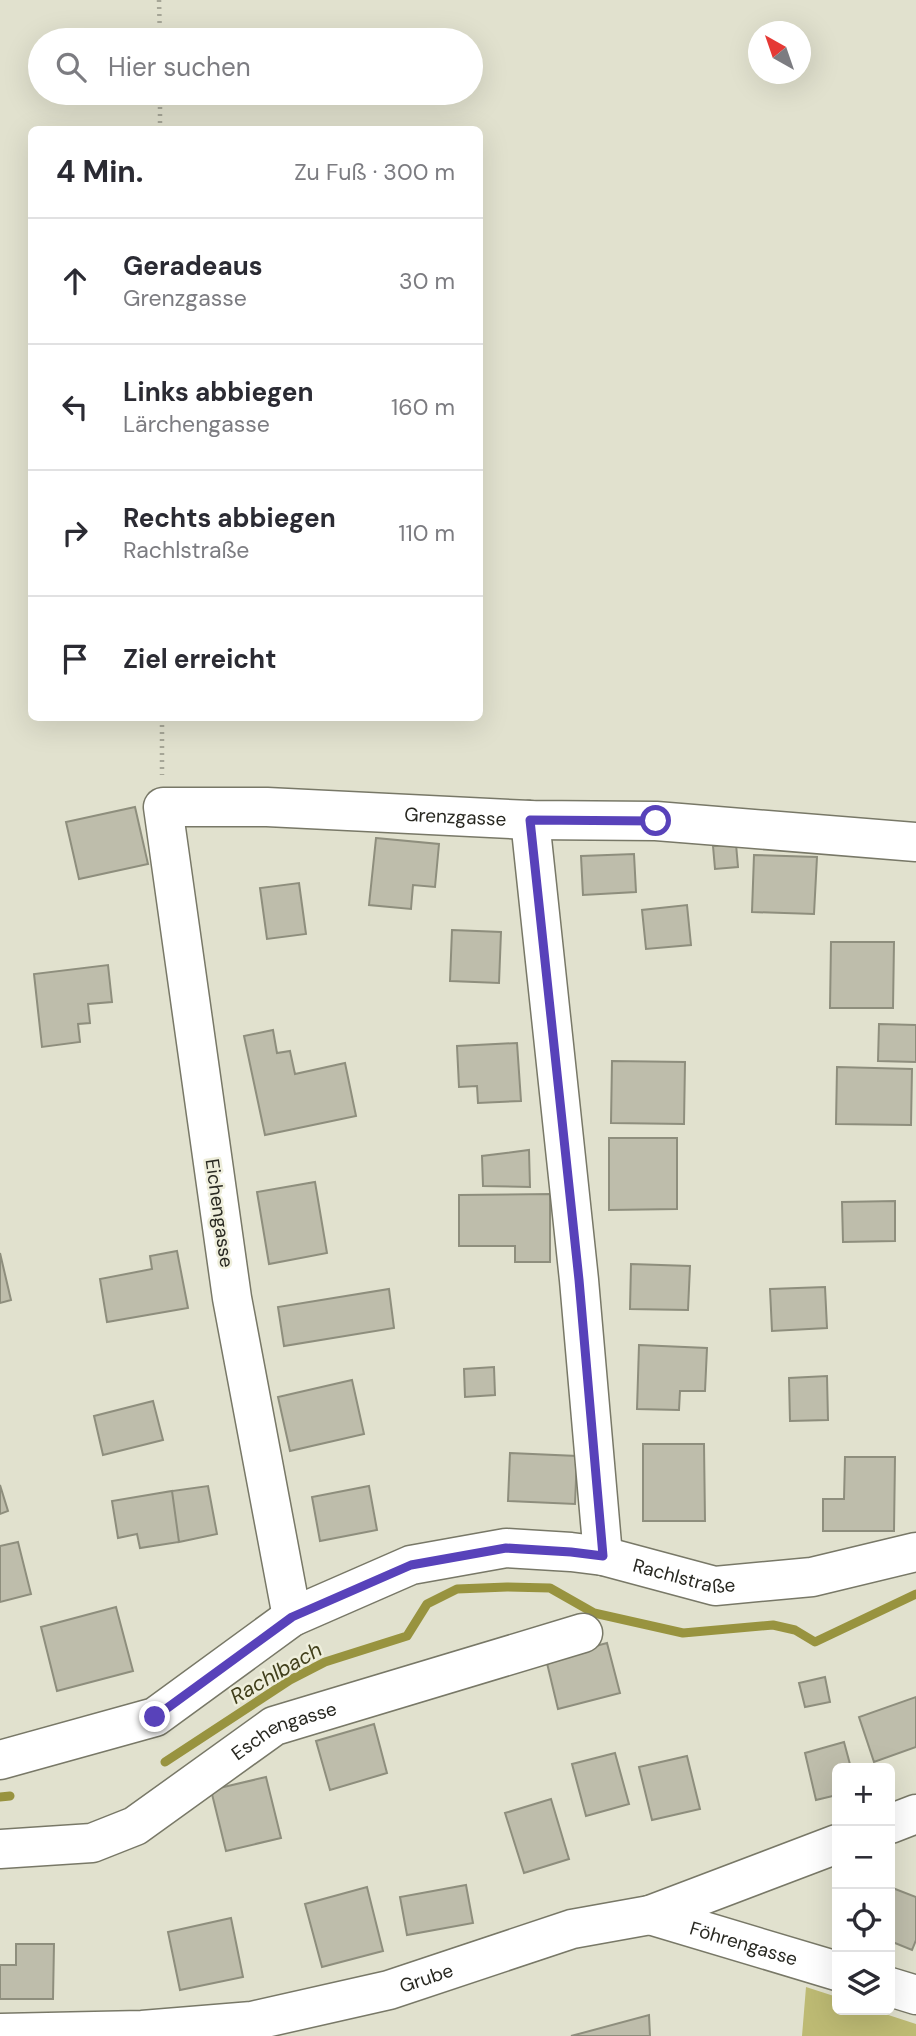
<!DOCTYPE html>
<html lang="de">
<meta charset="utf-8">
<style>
body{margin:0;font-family:"DM Sans",sans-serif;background:#f2f2f3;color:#2b2b33}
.controls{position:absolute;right:21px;bottom:21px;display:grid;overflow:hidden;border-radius:10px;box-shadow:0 7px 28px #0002}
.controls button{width:63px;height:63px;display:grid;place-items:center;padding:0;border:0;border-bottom:2px solid #e1e1e2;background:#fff;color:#2b2b33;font:35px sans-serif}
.compass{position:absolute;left:748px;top:21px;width:63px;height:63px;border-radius:50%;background:#fff;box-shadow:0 7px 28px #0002;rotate:320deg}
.stop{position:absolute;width:21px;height:21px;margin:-16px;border:5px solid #5842ba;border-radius:50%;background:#fff}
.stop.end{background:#5842ba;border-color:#fff;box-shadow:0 2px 7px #0008}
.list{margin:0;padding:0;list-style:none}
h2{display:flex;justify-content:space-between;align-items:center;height:91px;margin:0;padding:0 28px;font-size:30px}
h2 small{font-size:23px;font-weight:400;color:#7c7c81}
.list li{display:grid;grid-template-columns:46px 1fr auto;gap:21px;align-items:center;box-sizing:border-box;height:126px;padding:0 28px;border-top:2px solid #e1e1e2}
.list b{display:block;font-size:26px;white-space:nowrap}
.list p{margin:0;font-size:23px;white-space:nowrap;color:#7c7c81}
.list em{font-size:23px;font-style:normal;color:#7c7c81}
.icon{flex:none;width:38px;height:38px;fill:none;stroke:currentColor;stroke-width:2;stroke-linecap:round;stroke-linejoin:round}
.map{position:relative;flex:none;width:916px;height:2036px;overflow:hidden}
.search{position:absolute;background:#fff;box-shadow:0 7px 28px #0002;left:28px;top:28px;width:455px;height:77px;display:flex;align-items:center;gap:18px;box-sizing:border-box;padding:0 24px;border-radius:38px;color:#7c7c81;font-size:26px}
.panel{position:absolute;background:#fff;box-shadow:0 7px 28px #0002;left:28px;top:126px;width:455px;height:595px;border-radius:10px}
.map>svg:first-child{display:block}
.green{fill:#bdba73}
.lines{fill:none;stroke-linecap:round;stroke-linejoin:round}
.stream{stroke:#98933f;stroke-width:9}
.building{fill:#bebdab;stroke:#8e8e7d;stroke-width:2}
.minor-casing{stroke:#787867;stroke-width:41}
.path{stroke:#a6a697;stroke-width:4.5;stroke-dasharray:2 5;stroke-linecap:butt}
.minor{stroke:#fff;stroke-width:38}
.route{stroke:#5842ba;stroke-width:9}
.labels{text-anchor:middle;stroke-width:5;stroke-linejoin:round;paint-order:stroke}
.street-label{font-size:19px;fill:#282821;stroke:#eeeedb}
.water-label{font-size:21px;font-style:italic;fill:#403e1a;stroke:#eeeedb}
</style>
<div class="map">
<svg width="916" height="2036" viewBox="0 0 916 2036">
<rect width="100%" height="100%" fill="#e1e1ce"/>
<!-- green -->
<path class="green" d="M806,1987L837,1997V2010H873L916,2024V2036H802Z"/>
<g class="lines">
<!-- stream -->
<path class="stream" d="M165,1762L290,1680L325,1662L407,1636L427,1604L457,1589L507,1587L550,1588L594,1613L683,1633L773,1625L795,1630L815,1642L916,1594
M0,1797L10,1796"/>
</g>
<!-- building -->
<path class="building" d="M135,807L148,864L79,879L66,822Z
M376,838L439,844L435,887L413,885L411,909L369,905Z
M736,844L738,867L715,869L713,846Z
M634,854L636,892L583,895L581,856Z
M754,855L817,857L814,914L752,912Z
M299,883L306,934L267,939L260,888Z
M687,905L691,945L646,949L642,910Z
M452,930L501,932L499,983L450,981Z
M831,942H894L893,1008H830Z
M108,965L112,1002L88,1004L90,1023L78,1024L80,1042L42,1047L34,974Z
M879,1024L916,1025V1062L878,1061Z
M273,1030L277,1053L290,1051L295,1074L345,1063L356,1116L265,1135L244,1036Z
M517,1043L521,1101L478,1103L477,1086L459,1087L457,1046Z
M612,1061L685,1062L684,1124L611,1123Z
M837,1067L912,1069L911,1125L836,1124Z
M609,1138H677V1209L609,1210Z
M529,1150L530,1187L483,1186L482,1156Z
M315,1182L327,1253L269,1264L257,1192Z
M550,1194V1262H515V1246H459V1195Z
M895,1201V1241L843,1242L842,1202Z
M177,1251L188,1308L107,1322L100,1279L152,1269L150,1256Z
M0,1253L11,1300L0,1303Z
M631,1264L690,1266L688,1310L630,1309Z
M825,1287L827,1328L772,1331L770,1289Z
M389,1289L394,1328L284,1346L278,1307Z
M639,1345L707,1348L705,1391H680L679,1410L637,1409Z
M494,1367L495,1395L465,1397L464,1369Z
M827,1376L828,1420L790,1421L789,1378Z
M352,1380L364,1434L290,1451L278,1397Z
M153,1401L163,1440L103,1455L94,1416Z
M643,1444H704L705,1521H643Z
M510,1453L577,1456L575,1504L508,1501Z
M845,1457H895L894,1531H823V1499H844Z
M0,1485L8,1511L0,1514Z
M208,1486L217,1534L179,1542L172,1491Z
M369,1486L377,1530L320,1541L312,1497Z
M172,1491L179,1542L140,1548L137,1534L118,1538L112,1501Z
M18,1542L31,1594L0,1602V1546Z
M116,1607L133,1671L57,1691L41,1627Z
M607,1643L620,1693L558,1709L546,1659Z
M825,1677L830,1702L805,1707L799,1683Z
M916,1697V1747L874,1762L859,1717Z
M374,1724L387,1773L330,1790L316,1741Z
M844,1742L851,1768H837V1795L816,1800L805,1753Z
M615,1753L629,1804L586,1816L572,1764Z
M687,1756L700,1809L652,1820L639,1767Z
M266,1777L281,1838L226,1851L211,1790Z
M551,1799L569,1859L524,1873L505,1813Z
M466,1885L473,1923L407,1935L400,1897Z
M367,1887L383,1951L322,1967L305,1904Z
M890,1887L916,1897V1940L912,1950L890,1941Z
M231,1918L243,1977L180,1990L168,1932Z
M16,1944H54L53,1999H0V1965H16Z
M649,2015L650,2036H571Z"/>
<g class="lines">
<defs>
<g id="minor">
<path d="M530,820L579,1280L603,1556"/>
<path id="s1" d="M292,1617L232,1298L163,807H267L530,820L656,821L916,842"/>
<path id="s2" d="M0,1760L155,1717L292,1617L411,1565L506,1548L571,1552L603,1556L715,1586L812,1577L916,1552"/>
<path d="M890,1824L916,1814"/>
<path id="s3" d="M0,1849L92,1843L135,1826L274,1726L583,1633"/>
<path id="s4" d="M650,1915L837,1971"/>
<path d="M890,1987L916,1995"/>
<path id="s5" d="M0,2033L142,2030L252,2021L389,1990L572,1929L650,1915L837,1844"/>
</g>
</defs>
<!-- minor casing -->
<use href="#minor" class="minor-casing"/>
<!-- path -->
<path class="path" d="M159,0L160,40
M160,93V130
M162,718V775"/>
<!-- minor -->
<use href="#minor" class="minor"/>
</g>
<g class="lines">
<!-- route -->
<path class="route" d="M155,1717L292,1617L411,1565L506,1548L571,1552L603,1556L579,1280L530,820L656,821"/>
</g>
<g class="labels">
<!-- street labels -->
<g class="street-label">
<text dy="7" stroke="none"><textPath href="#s1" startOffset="1113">Grenzgasse</textPath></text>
<text transform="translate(220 1213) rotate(82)" y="7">Eichengasse</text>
<text dy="7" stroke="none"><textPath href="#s2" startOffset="738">Rachlstraße</textPath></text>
<text dy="7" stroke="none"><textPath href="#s3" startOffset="317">Eschengasse</textPath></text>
<text dy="7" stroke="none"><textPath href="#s4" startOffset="98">Föhrengasse</textPath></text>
<text dy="7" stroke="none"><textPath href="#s5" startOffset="432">Grube</textPath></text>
</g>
<!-- water labels -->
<g class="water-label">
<text transform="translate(276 1673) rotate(-30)" y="7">Rachlbach</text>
</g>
</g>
</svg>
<div class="controls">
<button>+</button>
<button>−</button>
<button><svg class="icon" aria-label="locate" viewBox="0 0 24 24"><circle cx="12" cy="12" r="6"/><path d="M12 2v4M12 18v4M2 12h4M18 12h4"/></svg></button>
<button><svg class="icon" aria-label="layers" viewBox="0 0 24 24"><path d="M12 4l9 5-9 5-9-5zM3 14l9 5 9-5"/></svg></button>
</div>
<svg class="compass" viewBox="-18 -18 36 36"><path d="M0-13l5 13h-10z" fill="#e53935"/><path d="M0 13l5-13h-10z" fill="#7c7c81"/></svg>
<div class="stop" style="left:656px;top:821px"></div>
<div class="stop end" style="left:155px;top:1717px"></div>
<div class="search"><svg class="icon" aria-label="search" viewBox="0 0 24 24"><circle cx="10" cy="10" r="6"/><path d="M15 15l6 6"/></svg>Hier suchen</div>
<section class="panel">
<h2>4 Min.<small>Zu Fuß · 300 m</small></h2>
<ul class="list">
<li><svg class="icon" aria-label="ahead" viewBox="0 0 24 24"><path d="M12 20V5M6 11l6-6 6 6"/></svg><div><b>Geradeaus</b><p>Grenzgasse</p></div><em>30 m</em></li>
<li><svg class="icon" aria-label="left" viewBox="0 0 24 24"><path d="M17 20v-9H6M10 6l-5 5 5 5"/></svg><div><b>Links abbiegen</b><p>Lärchengasse</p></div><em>160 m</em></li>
<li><svg class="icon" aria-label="right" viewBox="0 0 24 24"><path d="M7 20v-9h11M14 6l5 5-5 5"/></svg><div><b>Rechts abbiegen</b><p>Rachlstraße</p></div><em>110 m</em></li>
<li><svg class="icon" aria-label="arrive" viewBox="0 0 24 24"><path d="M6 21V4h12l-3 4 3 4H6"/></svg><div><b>Ziel erreicht</b></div></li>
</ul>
</section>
</div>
